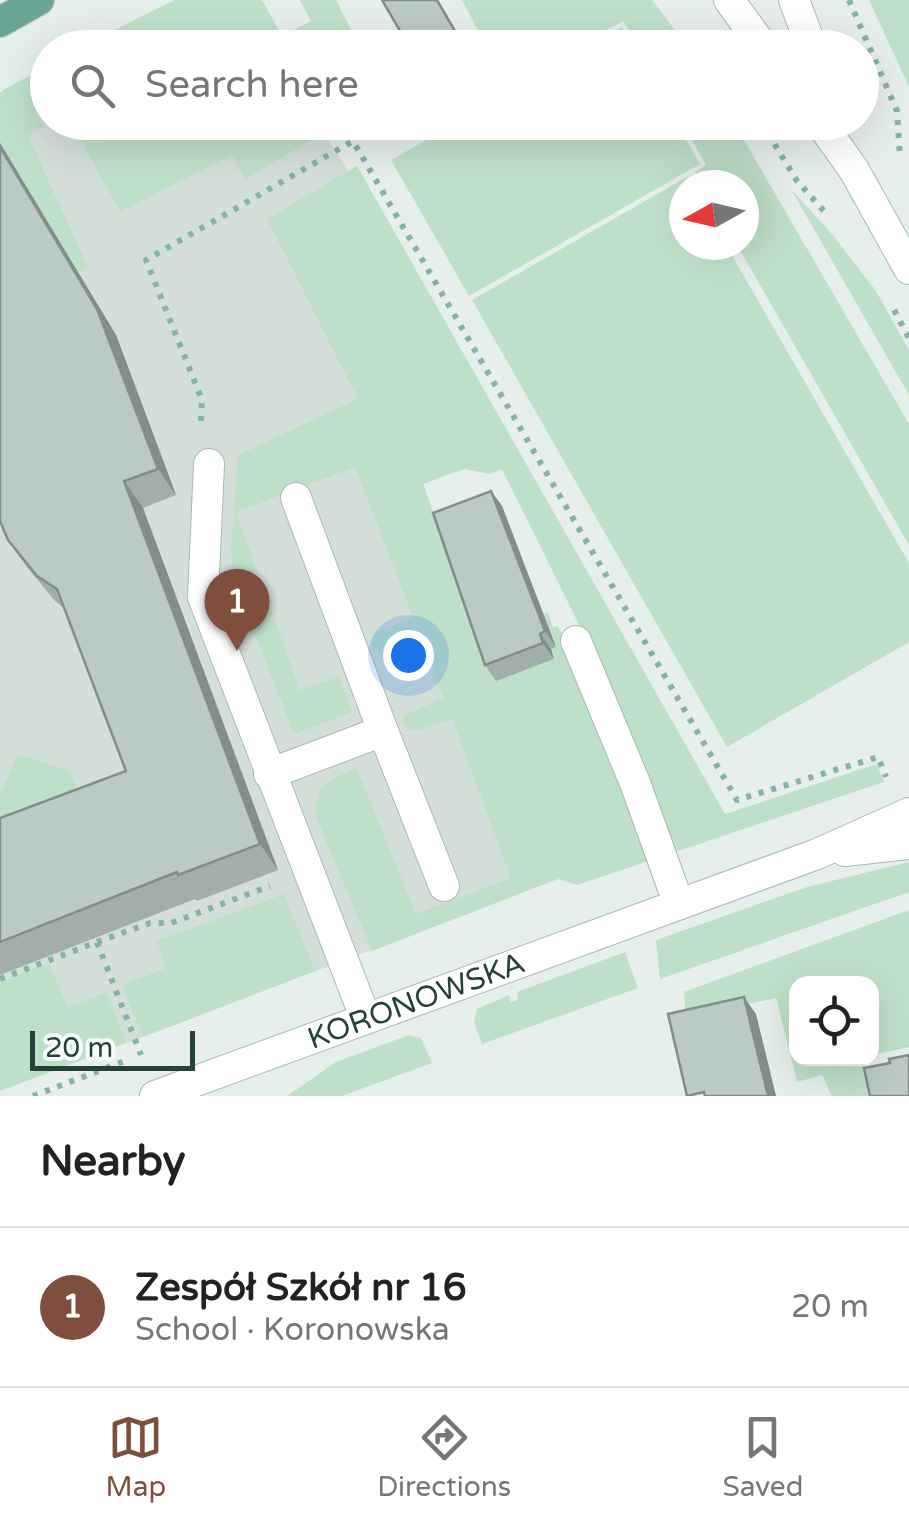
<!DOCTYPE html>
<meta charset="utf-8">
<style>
body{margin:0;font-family:"Varela Round",sans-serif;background:#f6f6f6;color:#222}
.controls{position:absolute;right:30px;bottom:30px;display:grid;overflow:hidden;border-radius:20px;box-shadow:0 10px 40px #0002}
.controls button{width:90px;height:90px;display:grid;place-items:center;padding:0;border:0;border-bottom:2px solid #e0e0e0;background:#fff;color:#222;font:50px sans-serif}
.compass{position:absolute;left:669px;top:170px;width:90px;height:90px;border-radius:50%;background:#fff;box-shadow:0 10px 40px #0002;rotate:262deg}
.scale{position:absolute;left:30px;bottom:25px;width:165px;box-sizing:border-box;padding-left:10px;border:5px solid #24423a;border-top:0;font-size:28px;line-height:35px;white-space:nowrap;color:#24423a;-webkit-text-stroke:8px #f7fbf9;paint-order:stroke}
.you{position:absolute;left:408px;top:655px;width:35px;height:35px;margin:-25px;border:8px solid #fff;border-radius:50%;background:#1a73e8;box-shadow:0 0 0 15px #1a73e833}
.badge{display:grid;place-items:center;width:65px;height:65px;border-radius:50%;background:#804e3d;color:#fff;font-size:32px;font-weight:700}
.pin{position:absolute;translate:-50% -82px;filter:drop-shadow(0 2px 5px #0008)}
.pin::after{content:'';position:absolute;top:52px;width:35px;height:30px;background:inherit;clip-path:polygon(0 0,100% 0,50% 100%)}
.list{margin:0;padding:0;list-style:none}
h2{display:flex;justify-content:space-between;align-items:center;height:130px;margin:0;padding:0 40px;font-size:42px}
h2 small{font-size:32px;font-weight:400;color:#767676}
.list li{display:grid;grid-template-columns:65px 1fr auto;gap:30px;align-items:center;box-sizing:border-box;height:160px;padding:0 40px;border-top:2px solid #e0e0e0}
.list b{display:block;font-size:38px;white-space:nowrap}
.list p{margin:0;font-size:32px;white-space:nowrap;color:#767676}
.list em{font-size:32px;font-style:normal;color:#767676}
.icon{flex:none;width:55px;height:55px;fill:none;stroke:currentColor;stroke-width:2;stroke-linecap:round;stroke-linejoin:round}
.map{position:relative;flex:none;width:909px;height:1096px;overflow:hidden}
.search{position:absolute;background:#fff;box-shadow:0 10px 40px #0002;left:30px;right:30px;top:30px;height:110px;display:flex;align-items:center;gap:25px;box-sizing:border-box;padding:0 35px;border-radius:55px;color:#767676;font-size:38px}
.sheet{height:290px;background:#fff}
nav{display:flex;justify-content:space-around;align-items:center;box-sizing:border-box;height:140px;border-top:2px solid #e0e0e0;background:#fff;font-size:28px;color:#767676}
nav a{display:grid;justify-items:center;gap:5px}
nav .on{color:#804e3d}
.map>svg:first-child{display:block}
.built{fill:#d4dfda}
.green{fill:#bfe0c8;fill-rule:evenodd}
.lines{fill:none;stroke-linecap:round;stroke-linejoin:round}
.minor-casing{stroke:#a8b8b2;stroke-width:32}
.major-casing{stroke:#c2cac8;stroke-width:32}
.path{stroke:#86b3a5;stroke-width:6;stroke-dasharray:5 8;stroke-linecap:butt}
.minor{stroke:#fff;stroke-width:30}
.major{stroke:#6aa596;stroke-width:30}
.wall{fill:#a1aea9}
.shaded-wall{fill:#838d89}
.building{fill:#bbcac4;stroke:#838d89;stroke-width:2.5}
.labels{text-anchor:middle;stroke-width:10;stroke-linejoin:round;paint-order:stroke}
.street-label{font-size:30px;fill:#24423a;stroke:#f7fbf9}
</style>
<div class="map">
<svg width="909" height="1096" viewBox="0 0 909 1096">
<rect width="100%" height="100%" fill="#e6efeb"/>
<!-- built -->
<path class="built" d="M0,100L48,122L318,123L478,380L391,422L558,879L0,1091Z"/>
<!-- green -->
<path class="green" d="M175,0H262L282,36L311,21L300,0H336L360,47H81Z
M462,0H652L688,47H639L623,21L576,47H487Z
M869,0H909V87Z
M622,27L633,47H586Z
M47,66L48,123L30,134L29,138L88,267L79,272L0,143V92Z
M330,122L334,127L245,179L232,155L120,212L72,123Z
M676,122L700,164L469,296L391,160L456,123Z
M682,123H734L909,424V545L737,245H744V185H702L695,172L706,165Z
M357,166L725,814L877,764L884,782L577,885L558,879L372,951L316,817C312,787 332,777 357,769L416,914L511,878L452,719L420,730H410L403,723L404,715L443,698L422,641L383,655L374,652L371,643L374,634L413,617L355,467L236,512L300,690L339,677L352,712L294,734L235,584L231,553L238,455L358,399L267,219ZM464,469L490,474L502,469L591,649L573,656L558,626L553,627L548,612L538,617L550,631L556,646L551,649L554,659L496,680L423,484Z
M687,177L692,185H684V245H726L909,563V642L727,747L472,300Z
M791,189L831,233L876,291L909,350V395Z
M18,754L70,771L88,819L0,824V795Z
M909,862V892L660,979L656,940L807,887Z
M284,894L315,971L143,1037L122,985L166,968L157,941Z
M909,910V1047L872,1055V984H796V1058L862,1059L869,1084L879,1096H832L822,1075L797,1082L776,998L686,1017L684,992Z
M625,952L638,988L482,1044L474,1022L477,1009L509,995L511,1002L518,1000L517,992Z
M49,963L67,1007L107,992L126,1043L0,1091V982Z
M409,1035L421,1038L432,1063L342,1096H287L336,1062Z"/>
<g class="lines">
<defs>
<g id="minor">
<path d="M729,0L764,48"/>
<path d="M794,0L812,48"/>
<path d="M820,122L854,170L909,269"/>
<path d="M209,464L203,597L365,1017"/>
<path d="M576,641L635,783L678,902"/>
<path d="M383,731L444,886"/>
<path d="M269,774L383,731L296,498"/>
<path d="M845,851L909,844"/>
<path id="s1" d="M155,1096L817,854L909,813"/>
</g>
<path id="major" d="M0,22L39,0"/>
</defs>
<!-- minor casing -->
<use href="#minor" class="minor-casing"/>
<!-- major casing -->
<use href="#major" class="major-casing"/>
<!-- path -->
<path class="path" d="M849,0L897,111L900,157
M761,122L797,181L824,211
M894,310L909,338
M201,421L202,400L146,260L353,141L737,800L878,757L886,777
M97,942L150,923H171L270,886
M0,979L97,942L141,1055
M33,1096L130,1059"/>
<!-- minor -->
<use href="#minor" class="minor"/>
<!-- major -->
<use href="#major" class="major"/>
</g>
<!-- wall -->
<path class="wall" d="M0,143L116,335L176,495L143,508L278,870L197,901L195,899L0,975V818L126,771L64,608L56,602L26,566L8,540L0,521Z
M491,491L502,506L556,647L551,649L554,659L496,681L485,665Z"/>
<!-- shaded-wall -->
<path class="shaded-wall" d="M0,143L116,335L176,495L158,469L0,147Z
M124,481L143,508L278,870L260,844Z
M491,491L502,506L556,647L545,631Z
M540,634L551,649L554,659L543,643Z
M744,997L756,1014L776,1096H768Z"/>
<!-- building -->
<path class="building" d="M382,0H437L463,45L459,48H410Z
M0,147L97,309L158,469L124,481L260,844L178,875L177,872L0,942V818L126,771L57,589L37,576L8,540L0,521Z
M491,491L545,631L540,634L543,643L485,665L433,513Z
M744,997L768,1096H705L704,1092L687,1096L668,1014Z
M909,1055V1096H870L864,1068L890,1063L889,1059Z"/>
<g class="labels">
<!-- street labels -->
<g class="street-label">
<text dy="10" stroke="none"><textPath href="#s1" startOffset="278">KORONOWSKA</textPath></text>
</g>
</g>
</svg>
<div class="controls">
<button><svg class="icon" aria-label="locate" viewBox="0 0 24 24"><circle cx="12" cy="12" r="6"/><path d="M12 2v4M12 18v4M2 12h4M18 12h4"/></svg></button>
</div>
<svg class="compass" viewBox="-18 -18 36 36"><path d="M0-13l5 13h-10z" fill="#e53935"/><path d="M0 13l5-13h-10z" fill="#767676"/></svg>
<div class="scale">20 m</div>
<div class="you"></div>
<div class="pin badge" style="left:237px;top:651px">1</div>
<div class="search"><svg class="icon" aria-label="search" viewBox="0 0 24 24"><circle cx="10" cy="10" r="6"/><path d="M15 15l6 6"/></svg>Search here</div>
</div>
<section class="sheet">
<h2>Nearby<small></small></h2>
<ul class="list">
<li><span class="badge">1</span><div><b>Zespół Szkół nr 16</b><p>School · Koronowska</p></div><em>20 m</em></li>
</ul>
</section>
<nav>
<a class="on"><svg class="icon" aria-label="map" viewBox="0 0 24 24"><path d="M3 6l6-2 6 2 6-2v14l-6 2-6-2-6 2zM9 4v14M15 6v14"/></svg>Map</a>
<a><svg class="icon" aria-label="directions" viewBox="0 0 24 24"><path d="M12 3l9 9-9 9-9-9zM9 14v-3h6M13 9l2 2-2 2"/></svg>Directions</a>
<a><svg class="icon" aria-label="saved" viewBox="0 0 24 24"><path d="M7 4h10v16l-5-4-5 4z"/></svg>Saved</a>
</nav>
